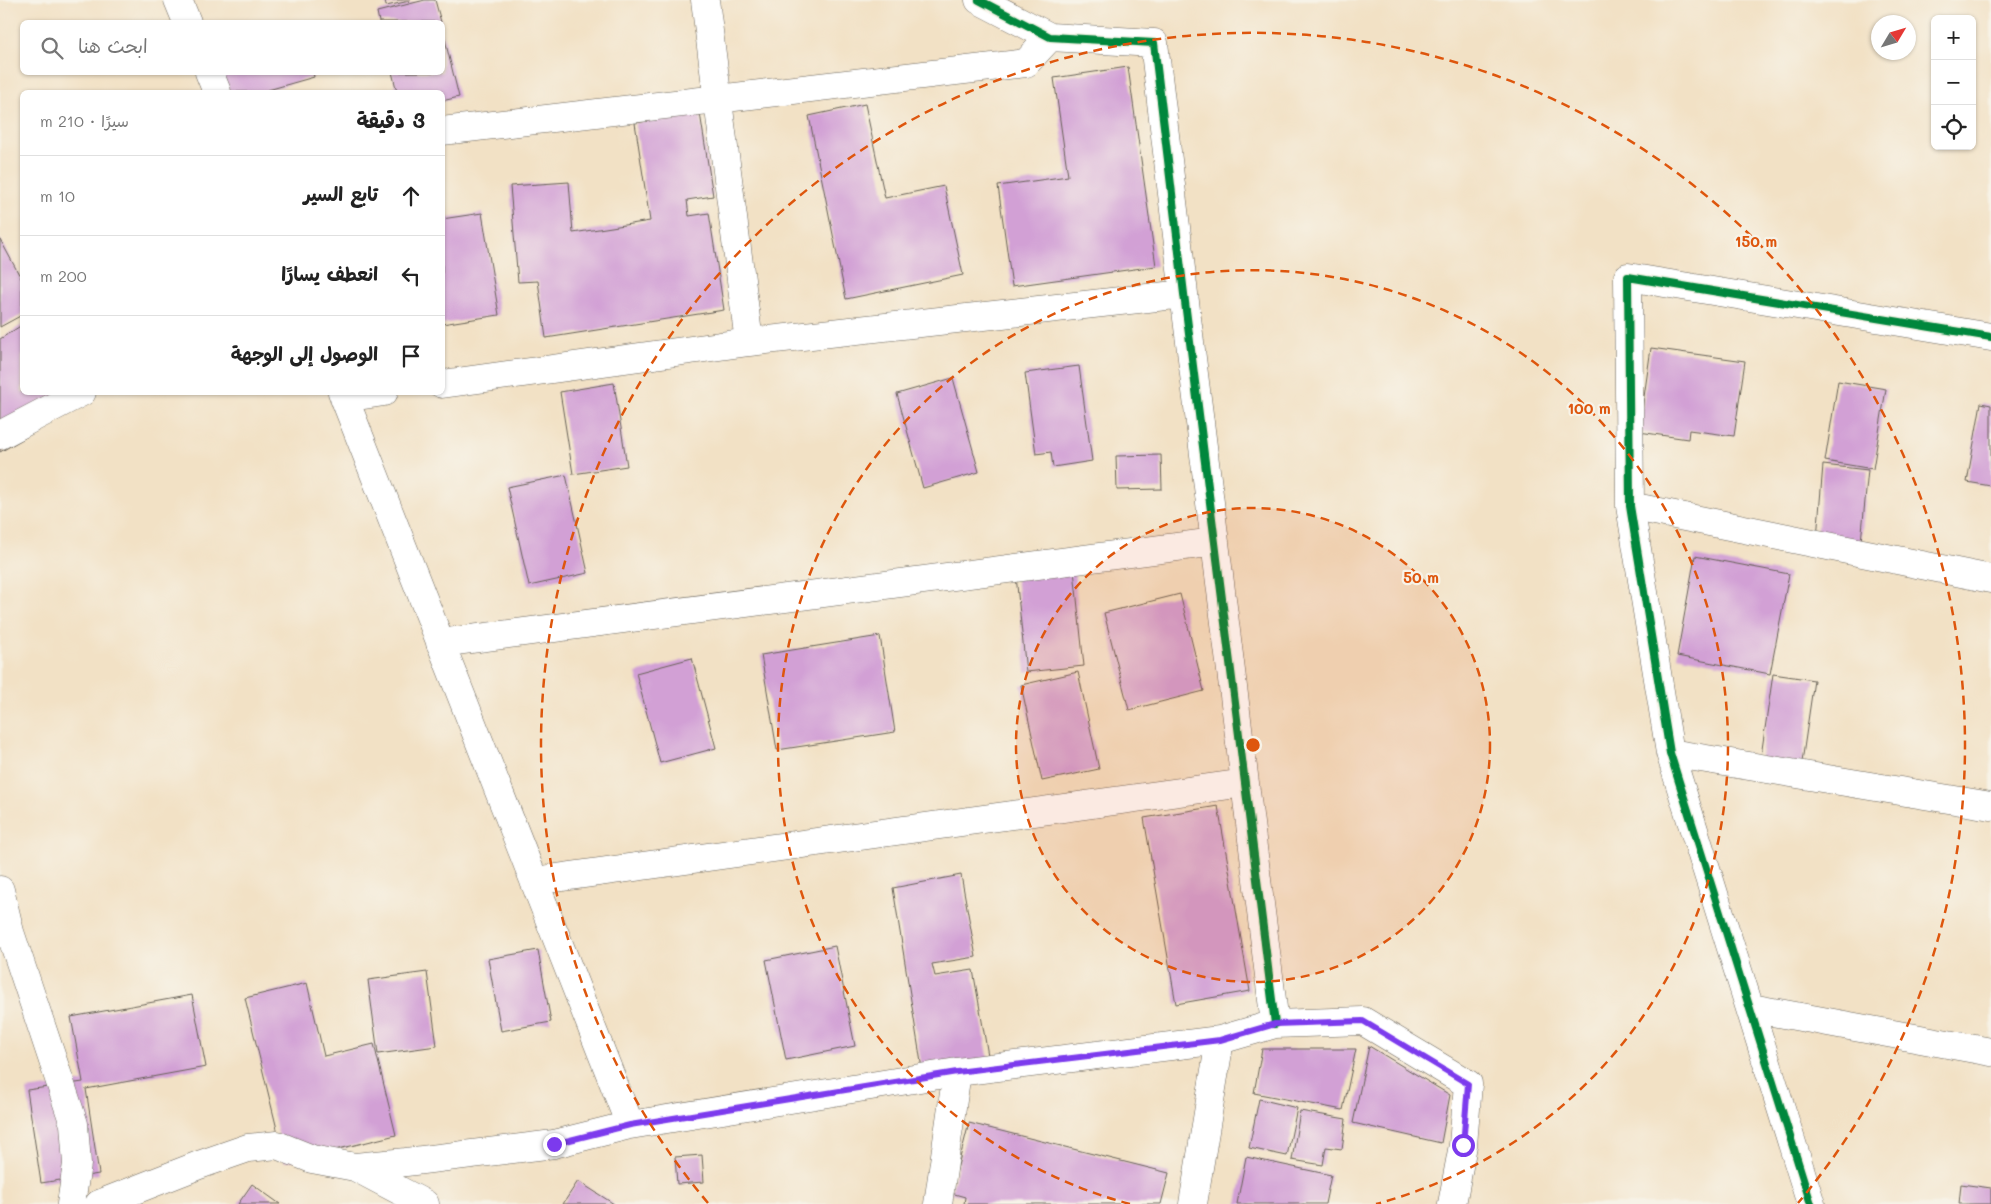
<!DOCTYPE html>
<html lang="ar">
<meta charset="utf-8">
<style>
body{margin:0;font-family:Mali,"Playpen Sans Arabic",sans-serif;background:#f2f2f2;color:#222;direction:rtl}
.controls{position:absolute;right:15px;top:15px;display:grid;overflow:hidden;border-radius:8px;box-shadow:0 1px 4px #0004}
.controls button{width:45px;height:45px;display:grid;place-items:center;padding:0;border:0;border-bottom:1px solid #e0e0e0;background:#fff;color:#222;font:25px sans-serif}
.compass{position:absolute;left:1871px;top:15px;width:45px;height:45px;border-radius:50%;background:#fff;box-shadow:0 1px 4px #0004;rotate:52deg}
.stop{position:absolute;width:15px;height:15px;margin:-11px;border:4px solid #7c3aed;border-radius:50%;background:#fff}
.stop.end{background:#7c3aed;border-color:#fff;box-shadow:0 1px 5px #0008}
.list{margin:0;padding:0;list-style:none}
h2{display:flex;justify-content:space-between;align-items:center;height:65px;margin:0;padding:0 20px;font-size:21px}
h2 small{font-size:16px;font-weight:400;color:#767676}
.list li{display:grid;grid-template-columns:32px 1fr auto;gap:15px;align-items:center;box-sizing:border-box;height:80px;padding:0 20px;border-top:1px solid #e0e0e0}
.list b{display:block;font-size:19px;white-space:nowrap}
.list em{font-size:16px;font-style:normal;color:#767676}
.icon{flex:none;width:28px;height:28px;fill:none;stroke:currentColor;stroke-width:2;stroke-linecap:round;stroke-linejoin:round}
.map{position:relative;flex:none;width:1991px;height:1204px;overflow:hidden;direction:ltr}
.search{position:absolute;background:#fff;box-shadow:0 1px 4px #0004;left:20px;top:20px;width:425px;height:55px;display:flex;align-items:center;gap:12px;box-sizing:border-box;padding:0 18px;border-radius:8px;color:#767676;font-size:19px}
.panel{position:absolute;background:#fff;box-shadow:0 1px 4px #0004;left:20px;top:90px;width:425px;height:305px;border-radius:8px;direction:rtl}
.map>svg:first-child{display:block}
.building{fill:#d2a0d5}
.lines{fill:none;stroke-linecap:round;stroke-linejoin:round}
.minor-casing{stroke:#676157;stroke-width:29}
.minor{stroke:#fff;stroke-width:28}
.cycleway-casing{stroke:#f7f3e8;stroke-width:11}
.cycleway{stroke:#00873e;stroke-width:8}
.route{stroke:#7c3aed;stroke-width:6}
.ring{fill:none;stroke:#de560d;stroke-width:2.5;stroke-dasharray:9 6}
.centre{fill:#de560d;stroke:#f7f3e8;stroke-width:2.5}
.ring-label{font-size:15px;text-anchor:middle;font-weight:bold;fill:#de560d;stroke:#f7f3e8;stroke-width:4.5;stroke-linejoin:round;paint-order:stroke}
</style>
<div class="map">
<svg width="1991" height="1204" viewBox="0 0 1991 1204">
<rect width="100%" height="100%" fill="#f7f3e8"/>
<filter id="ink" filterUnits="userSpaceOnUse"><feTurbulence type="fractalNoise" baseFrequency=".02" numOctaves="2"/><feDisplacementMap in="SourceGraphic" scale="10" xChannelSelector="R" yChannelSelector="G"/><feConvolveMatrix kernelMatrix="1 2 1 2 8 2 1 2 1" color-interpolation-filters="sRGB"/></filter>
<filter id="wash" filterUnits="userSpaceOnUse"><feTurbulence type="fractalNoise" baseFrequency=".0096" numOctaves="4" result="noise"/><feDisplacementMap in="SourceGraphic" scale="20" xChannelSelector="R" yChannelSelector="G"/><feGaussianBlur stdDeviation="1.12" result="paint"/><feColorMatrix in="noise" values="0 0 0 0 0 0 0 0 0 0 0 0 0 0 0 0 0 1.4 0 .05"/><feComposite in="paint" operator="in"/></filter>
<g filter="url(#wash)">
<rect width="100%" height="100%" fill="#f2e1c5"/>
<g id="blocks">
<!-- building -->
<path class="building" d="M385,0H410V1L386,6Z
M425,0H435L441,22H379L377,12Z
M443,32L459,97L442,101V92H397L392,72H442Z
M1128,67L1156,266L1012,286L998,186L1068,176L1054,78Z
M220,72H313L314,77L261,92H226Z
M865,104L885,198L944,186L963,275L846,299L809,116Z
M700,113L713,196L687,200L689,216L709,213L724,310L546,338L538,281L518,282L510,186L569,182L573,233L650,221L635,123Z
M482,213L499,315L442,324V219Z
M0,239L22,280V315L0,327Z
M22,325V392H82L88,402L0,452V339Z
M1651,348L1745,361L1734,436L1689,430L1688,439L1639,432Z
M1079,366L1092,461L1053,467L1051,452L1036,454L1025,373Z
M953,378L979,472L923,488L897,394Z
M1838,381L1886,389L1873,469L1825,461Z
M614,383L627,466L573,474L560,392Z
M1981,403L1991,405V486L1967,482Z
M1161,455L1162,489L1117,490L1116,456Z
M1823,465L1868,470L1861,542L1817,538Z
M566,475L588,573L529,586L507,487Z
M1695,556L1789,574L1770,674L1677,656Z
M1074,570L1084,666L1026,672L1016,576Z
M1180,594L1204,691L1129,710L1104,613Z
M880,636L895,732L777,750L761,655Z
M692,658L716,748L660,763L636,673Z
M1078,672L1099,769L1042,781L1021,685Z
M1773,674L1814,680L1801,769L1760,763Z
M1218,806L1250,991L1176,1004L1144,818Z
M961,875L976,957L932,964L935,976L973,970L989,1061L922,1069L893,888Z
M835,946L855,1046L786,1060L766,960Z
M538,950L551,1022L501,1031L488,959Z
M427,972L437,1046L378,1054L368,980Z
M307,983L324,1056L374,1044L396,1135L285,1162L245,998Z
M192,995L206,1067L86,1089L99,1174L41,1183L27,1090L83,1082L71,1017Z
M1369,1046L1450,1095L1441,1143L1353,1123Z
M1262,1049H1356L1343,1110L1254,1093Z
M1259,1099L1297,1108L1287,1156L1249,1148Z
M1300,1111L1346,1119L1342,1149L1326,1147L1323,1165L1292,1160Z
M969,1123L1169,1173L1161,1204H964L965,1197L951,1193Z
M702,1155L704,1182L677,1184L675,1157Z
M1246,1157L1331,1175L1325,1204H1237Z
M578,1181L614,1204H563Z
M252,1184L280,1204H238Z
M1961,1184L1991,1188V1204H1959Z"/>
</g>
</g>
<g filter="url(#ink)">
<use href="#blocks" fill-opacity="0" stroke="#676157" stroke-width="1"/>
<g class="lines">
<defs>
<path id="minor" d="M178,0L187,22
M705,0L749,342
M979,0L1050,37L1154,43L1184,294L1275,1024
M209,72L217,92
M442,131L1026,63L1050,37
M442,384L749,342L1184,294
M342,392L630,1125
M344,398L384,392
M0,435L82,392
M1630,506L1991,579
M440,643L1215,542
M1670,753L1991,806
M534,881L1245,783
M0,890L10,932L74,1124L77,1164L71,1204
M1751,1008L1991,1052
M355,1167L425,1204
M99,1204L199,1165L248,1148L277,1145L312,1159L355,1167L406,1162L554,1144L630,1125L957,1072
M938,1204L957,1072L1220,1040L1275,1024L1363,1021L1468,1084L1463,1145L1452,1204
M1193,1204L1220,1040
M1811,1204L1670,753L1630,506L1628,277L1991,337"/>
</defs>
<!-- minor casing -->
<use href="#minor" class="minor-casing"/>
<!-- minor -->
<use href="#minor" class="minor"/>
<defs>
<path id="cycleway" d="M979,0L1050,37L1154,43L1184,294L1275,1024
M1811,1204L1670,753L1630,506L1628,277L1991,337"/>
</defs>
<!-- cycleway casing -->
<use href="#cycleway" class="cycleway-casing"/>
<!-- cycleway -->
<use href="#cycleway" class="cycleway"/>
</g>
</g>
<g class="lines" filter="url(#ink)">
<!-- route -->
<path class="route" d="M554,1144L630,1125L957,1072L1220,1040L1275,1024L1363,1021L1468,1084L1463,1145"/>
</g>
<!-- distance rings -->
<circle cx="1253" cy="745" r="237" fill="#de560d" fill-opacity=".12"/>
<g class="ring">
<circle cx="1253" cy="745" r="237"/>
<path d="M1130 1204A475 475 0 1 1 1376 1204"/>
<path d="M708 1203A712 712 0 1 1 1798 1203"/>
</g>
<circle cx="1253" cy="745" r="8" class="centre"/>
<g class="ring-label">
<text x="1756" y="247">150 m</text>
<text x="1589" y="414">100 m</text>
<text x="1421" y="583">50 m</text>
</g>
</svg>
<div class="controls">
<button>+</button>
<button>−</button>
<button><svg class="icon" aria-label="locate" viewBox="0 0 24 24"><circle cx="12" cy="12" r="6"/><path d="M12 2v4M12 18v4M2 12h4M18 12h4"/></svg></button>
</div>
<svg class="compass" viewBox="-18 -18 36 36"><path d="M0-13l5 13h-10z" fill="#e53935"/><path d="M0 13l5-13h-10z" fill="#767676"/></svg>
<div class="stop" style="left:1463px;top:1145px"></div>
<div class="stop end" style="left:554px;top:1144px"></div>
<div class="search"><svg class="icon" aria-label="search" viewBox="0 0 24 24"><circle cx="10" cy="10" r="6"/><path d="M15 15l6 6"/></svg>ابحث هنا</div>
<section class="panel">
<h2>3 دقيقة<small>سيرًا · 210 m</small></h2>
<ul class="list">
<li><svg class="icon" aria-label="ahead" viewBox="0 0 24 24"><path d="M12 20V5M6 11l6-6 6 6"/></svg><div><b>تابع السير</b></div><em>10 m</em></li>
<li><svg class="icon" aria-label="left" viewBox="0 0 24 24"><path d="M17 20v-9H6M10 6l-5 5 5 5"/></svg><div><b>انعطف يسارًا</b></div><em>200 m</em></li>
<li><svg class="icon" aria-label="arrive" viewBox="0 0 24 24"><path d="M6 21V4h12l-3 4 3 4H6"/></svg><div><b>الوصول إلى الوجهة</b></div></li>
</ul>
</section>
</div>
